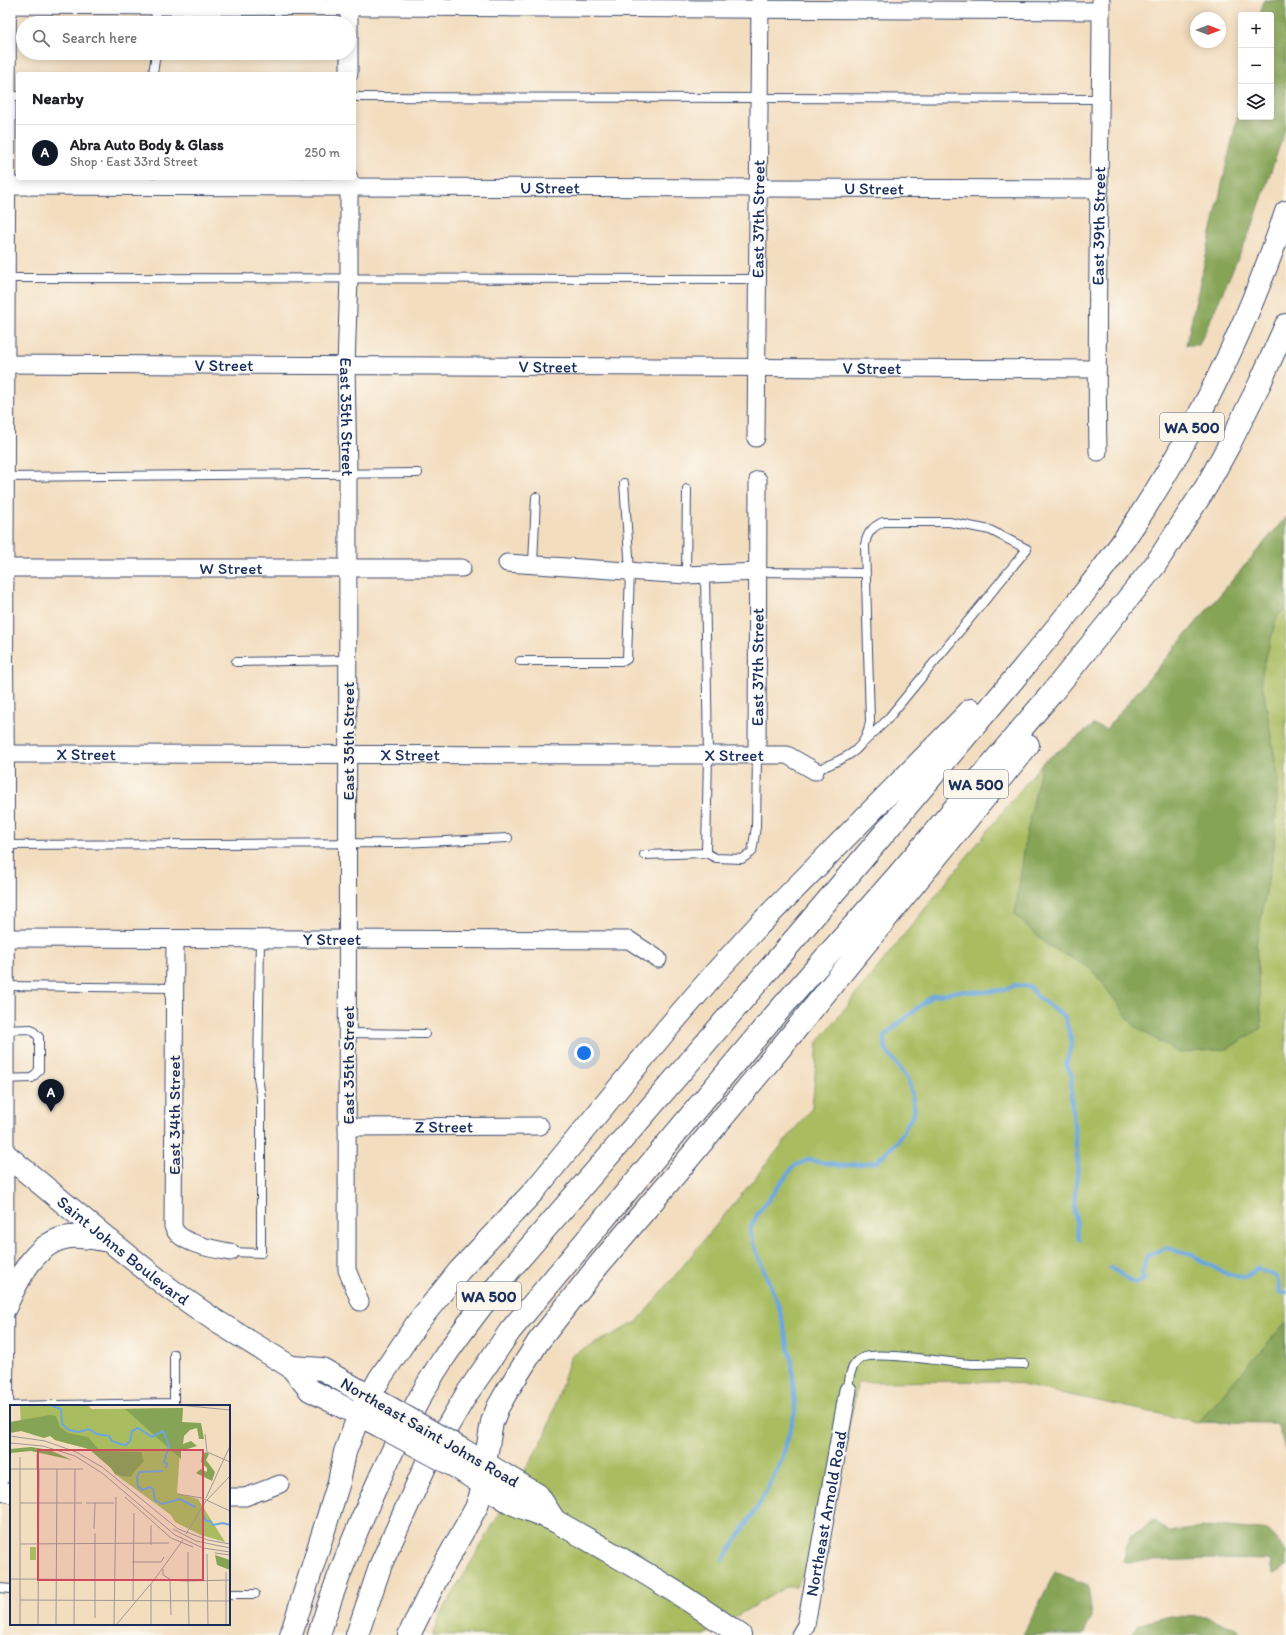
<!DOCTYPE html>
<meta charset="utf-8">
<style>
body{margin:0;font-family:Itim,sans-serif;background:#f6f6f6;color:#202124}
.controls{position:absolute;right:12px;top:12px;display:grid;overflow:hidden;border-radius:4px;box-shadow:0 2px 10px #0003}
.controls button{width:36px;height:36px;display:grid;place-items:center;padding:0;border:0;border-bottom:1px solid #e0e0e0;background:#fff;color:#202124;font:20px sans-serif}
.compass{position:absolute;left:1190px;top:12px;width:36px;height:36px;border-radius:50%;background:#fff;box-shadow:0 2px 10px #0003;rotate:90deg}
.you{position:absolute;left:584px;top:1053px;width:14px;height:14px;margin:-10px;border:3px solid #fff;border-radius:50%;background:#1a73e8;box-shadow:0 0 0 6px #1a73e833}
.badge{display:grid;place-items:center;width:26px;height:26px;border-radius:50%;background:#111827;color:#fff;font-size:13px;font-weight:700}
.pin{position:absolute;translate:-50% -33px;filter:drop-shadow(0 1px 2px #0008)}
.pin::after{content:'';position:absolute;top:21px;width:14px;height:12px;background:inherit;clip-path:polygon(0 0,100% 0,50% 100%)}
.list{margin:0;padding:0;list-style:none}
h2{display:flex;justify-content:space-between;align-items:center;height:52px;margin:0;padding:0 16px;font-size:17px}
h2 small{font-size:13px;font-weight:400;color:#757577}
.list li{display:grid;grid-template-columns:26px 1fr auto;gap:12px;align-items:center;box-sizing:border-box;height:56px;padding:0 16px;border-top:1px solid #e0e0e0}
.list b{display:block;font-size:15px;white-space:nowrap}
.list p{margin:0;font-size:13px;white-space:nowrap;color:#757577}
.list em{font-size:13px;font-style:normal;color:#757577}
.icon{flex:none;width:22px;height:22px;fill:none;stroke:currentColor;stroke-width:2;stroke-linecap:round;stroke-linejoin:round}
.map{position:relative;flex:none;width:1286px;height:1635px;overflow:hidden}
.search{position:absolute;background:#fff;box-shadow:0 2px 10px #0003;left:16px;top:16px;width:340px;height:44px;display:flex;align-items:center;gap:10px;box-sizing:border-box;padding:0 14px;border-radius:22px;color:#757577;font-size:15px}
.panel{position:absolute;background:#fff;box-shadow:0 2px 10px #0003;left:16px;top:72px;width:340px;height:108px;border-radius:4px}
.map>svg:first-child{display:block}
.green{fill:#a9bc60;stroke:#62765f}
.forest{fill:#86a456;stroke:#506a5a}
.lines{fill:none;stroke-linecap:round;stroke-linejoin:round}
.stream{stroke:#6ba7dc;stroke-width:4.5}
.lane-casing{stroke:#3b496d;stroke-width:10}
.street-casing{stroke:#3b496d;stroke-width:19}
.secondary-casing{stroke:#3b496d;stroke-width:24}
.highway-casing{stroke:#3b496d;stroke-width:24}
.lane{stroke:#fff;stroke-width:8}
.street{stroke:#fff;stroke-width:17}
.secondary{stroke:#fff;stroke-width:22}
.highway{stroke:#fff;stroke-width:22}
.secondary-bridge-casing{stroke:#3b496d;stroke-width:24;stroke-linecap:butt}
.secondary-bridge{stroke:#fff;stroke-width:22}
.labels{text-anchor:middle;stroke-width:3.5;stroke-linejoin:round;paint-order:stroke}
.shield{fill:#fbf7ec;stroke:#5e6b89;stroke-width:1}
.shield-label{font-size:16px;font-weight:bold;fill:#1b2f5e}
.street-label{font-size:17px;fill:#1b2f5e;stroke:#fbf7ec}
.inset-river{fill:none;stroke:#6ba7dc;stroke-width:2}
.inset-road{fill:none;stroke:#9d9798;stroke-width:1}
.view{fill:#d1495b;fill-opacity:0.15;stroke:#d1495b;stroke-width:2}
.inset-edge{fill:none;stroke:#1b2f5e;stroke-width:2}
</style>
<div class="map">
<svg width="1286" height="1635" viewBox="0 0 1286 1635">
<rect width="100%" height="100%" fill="#fbf7ec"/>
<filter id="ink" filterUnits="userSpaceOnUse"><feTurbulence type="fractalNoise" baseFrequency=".025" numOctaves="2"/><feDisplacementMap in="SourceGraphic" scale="8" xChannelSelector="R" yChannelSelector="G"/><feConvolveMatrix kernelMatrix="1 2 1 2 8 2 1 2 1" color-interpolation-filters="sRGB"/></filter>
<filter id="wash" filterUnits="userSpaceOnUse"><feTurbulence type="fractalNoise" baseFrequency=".012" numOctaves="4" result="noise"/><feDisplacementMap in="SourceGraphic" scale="16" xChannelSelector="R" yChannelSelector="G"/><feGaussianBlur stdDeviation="0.9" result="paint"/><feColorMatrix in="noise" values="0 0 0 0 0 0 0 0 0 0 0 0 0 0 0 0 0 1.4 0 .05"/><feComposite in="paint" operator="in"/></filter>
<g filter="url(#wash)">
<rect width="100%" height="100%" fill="#f3ddbf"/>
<!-- green -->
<path class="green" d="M1286,517V1423L1198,1422L1003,1381L858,1382L828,1530L796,1587H786L704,1635H433L441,1614L546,1434L571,1356L637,1322L812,1108L818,1042L1042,763L1094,725L1106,729Z"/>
<!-- forest -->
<path class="forest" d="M1264,0H1286V127L1252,227L1199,345H1186L1241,100V117H1271V15H1260Z
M1286,517V609L1277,616L1261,677L1278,776L1274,848L1256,946L1262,1028L1227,1049L1179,1053L1134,1026L1092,969L1047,945L1015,915L1026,837L1042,763L1094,725L1106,729Z
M1286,1322V1452L1277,1423L1198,1422Z
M1155,1520L1168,1532L1219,1526L1269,1531L1286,1551V1566L1272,1574L1270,1560L1212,1559L1123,1562L1129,1537Z
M1055,1572L1088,1585L1092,1617L1083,1635H1023Z
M1169,1616L1209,1617L1238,1630L1241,1635H1131L1137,1625Z"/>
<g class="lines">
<!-- stream -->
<path class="stream" d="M1111,1268L1135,1283L1144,1280L1142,1273L1147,1255L1166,1248L1192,1255L1222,1272L1244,1278L1257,1268L1277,1277L1280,1292L1286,1293
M723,1560L760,1503L782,1459L795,1412L792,1361L779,1307L753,1243L750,1230L758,1213L794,1166L808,1160L841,1166L876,1162L897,1142L915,1111L909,1080L885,1049L884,1036L932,996L959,991L982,992L1004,990L1015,985L1030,987L1038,997L1065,1017L1072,1042L1066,1064L1072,1076L1071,1096L1078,1163L1074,1207L1079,1239"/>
</g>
</g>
<g filter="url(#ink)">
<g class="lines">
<defs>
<path id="lane" d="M155,6L156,23
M153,74L156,53
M5,96H18
M354,97L1101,99
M4,278L759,279
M4,477L418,473
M533,564L536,497
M758,572L866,573
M686,575L687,489
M705,575L708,755L706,853L716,858L742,859L752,852L756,827L757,755
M520,661H624L627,659L630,571L624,483
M236,662L348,660
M815,771C841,759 866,754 870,721L865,545C867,533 872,527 883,522H949L990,530L1027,549L886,721L864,742
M3,845L402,843L508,838
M644,855L706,853
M4,986L175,988
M348,1033L425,1034
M2,1079L32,1078L39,1070V1037L31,1029L3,1030
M230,1252L261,1253V1097L258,1077L260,939
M848,1390C849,1379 850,1364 862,1358C876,1350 950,1363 972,1364C989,1364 1006,1363 1024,1364
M3,1406L174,1403V1354
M0,1588L11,1589
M229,1594H255"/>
<g id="street">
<path d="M0,5L1101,11"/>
<path d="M349,74V0"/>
<path id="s1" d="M349,178V278L346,365L348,474L347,1270L360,1302"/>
<path id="s2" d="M0,186L1100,189"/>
<path id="s3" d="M0,364L1097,369"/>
<path id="s4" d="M756,438L760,0"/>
<path id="s5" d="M1098,452C1095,302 1101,151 1101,0"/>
<path d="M507,563L686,575L758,572"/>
<path id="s6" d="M0,568H462"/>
<path id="s7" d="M0,754L787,755L815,771"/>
<path id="s8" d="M757,755L758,480"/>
<path id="s9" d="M0,938L629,940L658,959"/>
<path d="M175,939L173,1226C178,1244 214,1249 230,1252"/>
<path id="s10" d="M347,1127L540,1126"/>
<path d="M0,1490L11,1494"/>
<path d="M229,1497H245L280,1484"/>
<path id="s11" d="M800,1635L806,1625L848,1390"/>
</g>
<g id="secondary">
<path id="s12" d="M0,1150L110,1241L170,1289L216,1321L291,1367L310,1390L382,1427"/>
<path d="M5,1308C17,1281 36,1240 70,1237C83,1236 97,1239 110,1241"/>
<path d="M291,1367L322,1369L392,1409"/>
<path d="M463,1450L538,1495L555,1521"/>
<path d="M456,1467C474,1478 491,1491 510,1502C525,1510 542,1514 557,1522C620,1557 682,1594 740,1635"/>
<path d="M0,1474L2,1465L3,772L2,663L5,0"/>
</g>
<path id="highway" d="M291,1635L339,1482L345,1452L359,1415L380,1378L418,1322L459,1271L534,1191L667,1029L716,972L759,925L971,710
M319,1635C335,1581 356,1531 379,1480C398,1438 418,1397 443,1359C463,1329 486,1300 508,1272C633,1128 758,983 881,837C923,787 966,736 1009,685C1053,632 1098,579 1136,522C1199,426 1249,321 1286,212
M357,1635L381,1564L429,1458L466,1395L510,1331L774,1016L898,875L1051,694L1155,565L1206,487L1229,445L1260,383L1286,325
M409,1635L438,1576L476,1508L484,1485L485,1463L492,1422L498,1407L506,1393L538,1342L597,1267L675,1175L792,1034L1028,745"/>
</defs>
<!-- lane casing -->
<use href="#lane" class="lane-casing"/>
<!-- street casing -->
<use href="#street" class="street-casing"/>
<!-- secondary casing -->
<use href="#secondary" class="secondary-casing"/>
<!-- highway casing -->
<use href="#highway" class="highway-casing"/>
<!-- lane -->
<use href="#lane" class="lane"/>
<!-- street -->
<use href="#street" class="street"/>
<!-- secondary -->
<use href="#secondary" class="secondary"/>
<!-- highway -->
<use href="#highway" class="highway"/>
<defs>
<path id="secondary-bridge" d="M392,1409L463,1450
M382,1427L456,1467"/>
</defs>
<!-- secondary-bridge casing -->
<use href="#secondary-bridge" class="secondary-bridge-casing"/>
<!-- secondary-bridge -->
<use href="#secondary-bridge" class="secondary-bridge"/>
</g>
</g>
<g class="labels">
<!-- shield labels -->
<g class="shield">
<rect x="1160" y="413" width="64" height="28" rx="3"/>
<rect x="944" y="770" width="64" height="28" rx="3"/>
<rect x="457" y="1282" width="64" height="28" rx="3"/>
</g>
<g class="shield-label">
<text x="1192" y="433">WA 500</text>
<text x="976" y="790">WA 500</text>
<text x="489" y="1302">WA 500</text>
</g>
<!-- street labels -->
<g class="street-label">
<text dy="6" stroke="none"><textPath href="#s2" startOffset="550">U Street</textPath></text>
<text dy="6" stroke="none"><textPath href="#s2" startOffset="874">U Street</textPath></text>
<text dy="6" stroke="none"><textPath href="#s4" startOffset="219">East 37th Street</textPath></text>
<text dy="6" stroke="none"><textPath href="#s5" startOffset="226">East 39th Street</textPath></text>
<text dy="6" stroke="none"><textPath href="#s3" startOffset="224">V Street</textPath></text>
<text dy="6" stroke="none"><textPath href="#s3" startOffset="548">V Street</textPath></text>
<text dy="6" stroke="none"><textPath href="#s3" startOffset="872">V Street</textPath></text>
<text dy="6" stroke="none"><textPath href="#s1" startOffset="239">East 35th Street</textPath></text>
<text dy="6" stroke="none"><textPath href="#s6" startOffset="231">W Street</textPath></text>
<text dy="6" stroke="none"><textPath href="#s8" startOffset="88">East 37th Street</textPath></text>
<text transform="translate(348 741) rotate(-90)" y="6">East 35th Street</text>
<text dy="6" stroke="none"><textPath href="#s7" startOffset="86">X Street</textPath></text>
<text dy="6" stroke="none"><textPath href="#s7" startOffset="410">X Street</textPath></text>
<text dy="6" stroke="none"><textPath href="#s7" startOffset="734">X Street</textPath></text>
<text dy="6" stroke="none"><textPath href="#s9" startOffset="332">Y Street</textPath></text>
<text transform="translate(348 1065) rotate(-90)" y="6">East 35th Street</text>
<text transform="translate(174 1115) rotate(-90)" y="6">East 34th Street</text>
<text dy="6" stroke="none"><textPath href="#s10" startOffset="97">Z Street</textPath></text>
<text dy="6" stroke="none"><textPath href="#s12" startOffset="159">Saint Johns Boulevard</textPath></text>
<text transform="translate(430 1432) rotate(30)" y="6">Northeast Saint Johns Road</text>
<text dy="6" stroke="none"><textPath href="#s11" startOffset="125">Northeast Arnold Road</textPath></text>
</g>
</g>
<!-- overview -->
<g transform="translate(10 1405)">
<rect width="220" height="220" fill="#f3ddbf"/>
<path d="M10,0H77L82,4L173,3L167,88L188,94L215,137L191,130L165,117L161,110L105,69L101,63L79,44L45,35V29L11,26ZM20,142H26V155H20Z" fill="#a9bc60"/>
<path d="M173,3L172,17L191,18L194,34H189L187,23L180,25L174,31L173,39L181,36L187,41L171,46V54L115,4ZM40,10L46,11L50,22L58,28L78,32L90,46L131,47L134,56L120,72L112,71L105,69L101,63L79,44L45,35L40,31L34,33L11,26L0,28V17ZM21,42L40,45L62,55L21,46L0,48V44ZM196,47L199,49L196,55L205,67L202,76L186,68L191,64L197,67V63L191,57L192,50ZM205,150L220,155V165L207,160Z" fill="#86a456"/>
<path class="inset-river" d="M40,0L51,4L52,19L59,25L69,27L79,24L87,29L99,31L102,36L110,39L116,40L120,36L122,26L128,23L142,32L153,26L159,41L154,57L157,59L156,63M153,66L130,67L127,72L128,81L132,85L140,82L143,84L145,95L152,99L170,94L185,102M193,109L196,116H200L203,120L213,118L220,120"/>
<path class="inset-road" d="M169,0L220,5M195,29L197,47L220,57M0,31L35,36L66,47L92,62L168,124L198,135L220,139M0,38L33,41L65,51L92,68L165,130L193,143L220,147M0,64H73M27,64V49M168,89L192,93L220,106M115,92L161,133L183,142M196,93L220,41M10,98H72M76,98H104M141,120V140M84,124L85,98M163,124L186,136L220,143M176,129L196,96L220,71M10,139L159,138M178,147V176L220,175M205,148L220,150M197,149L198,220M122,157H151L154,152M153,164V170L160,174M0,174L150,175M144,175L173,135M150,175L178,176L179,220M160,175L161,210M141,179V220M10,195L220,196M123,195L124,108M85,213V128M10,220V52M28,220L29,64M46,220L47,64M64,220L65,64M104,220L106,92M106,220L144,175M216,220V167"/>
<path class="view" d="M28,45H193V175H28Z"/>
<rect width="220" height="220" class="inset-edge"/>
</g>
</svg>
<div class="controls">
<button>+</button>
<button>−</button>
<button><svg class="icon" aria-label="layers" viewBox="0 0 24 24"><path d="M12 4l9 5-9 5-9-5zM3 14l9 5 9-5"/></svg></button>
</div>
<svg class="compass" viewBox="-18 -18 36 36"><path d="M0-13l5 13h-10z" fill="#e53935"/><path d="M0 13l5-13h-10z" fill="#757577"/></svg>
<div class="you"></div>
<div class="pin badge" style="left:51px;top:1112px">A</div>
<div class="search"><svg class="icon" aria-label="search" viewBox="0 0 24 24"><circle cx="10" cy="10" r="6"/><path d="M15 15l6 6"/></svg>Search here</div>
<section class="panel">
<h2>Nearby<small></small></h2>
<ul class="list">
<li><span class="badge">A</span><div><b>Abra Auto Body &amp; Glass</b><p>Shop · East 33rd Street</p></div><em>250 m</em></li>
</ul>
</section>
</div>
